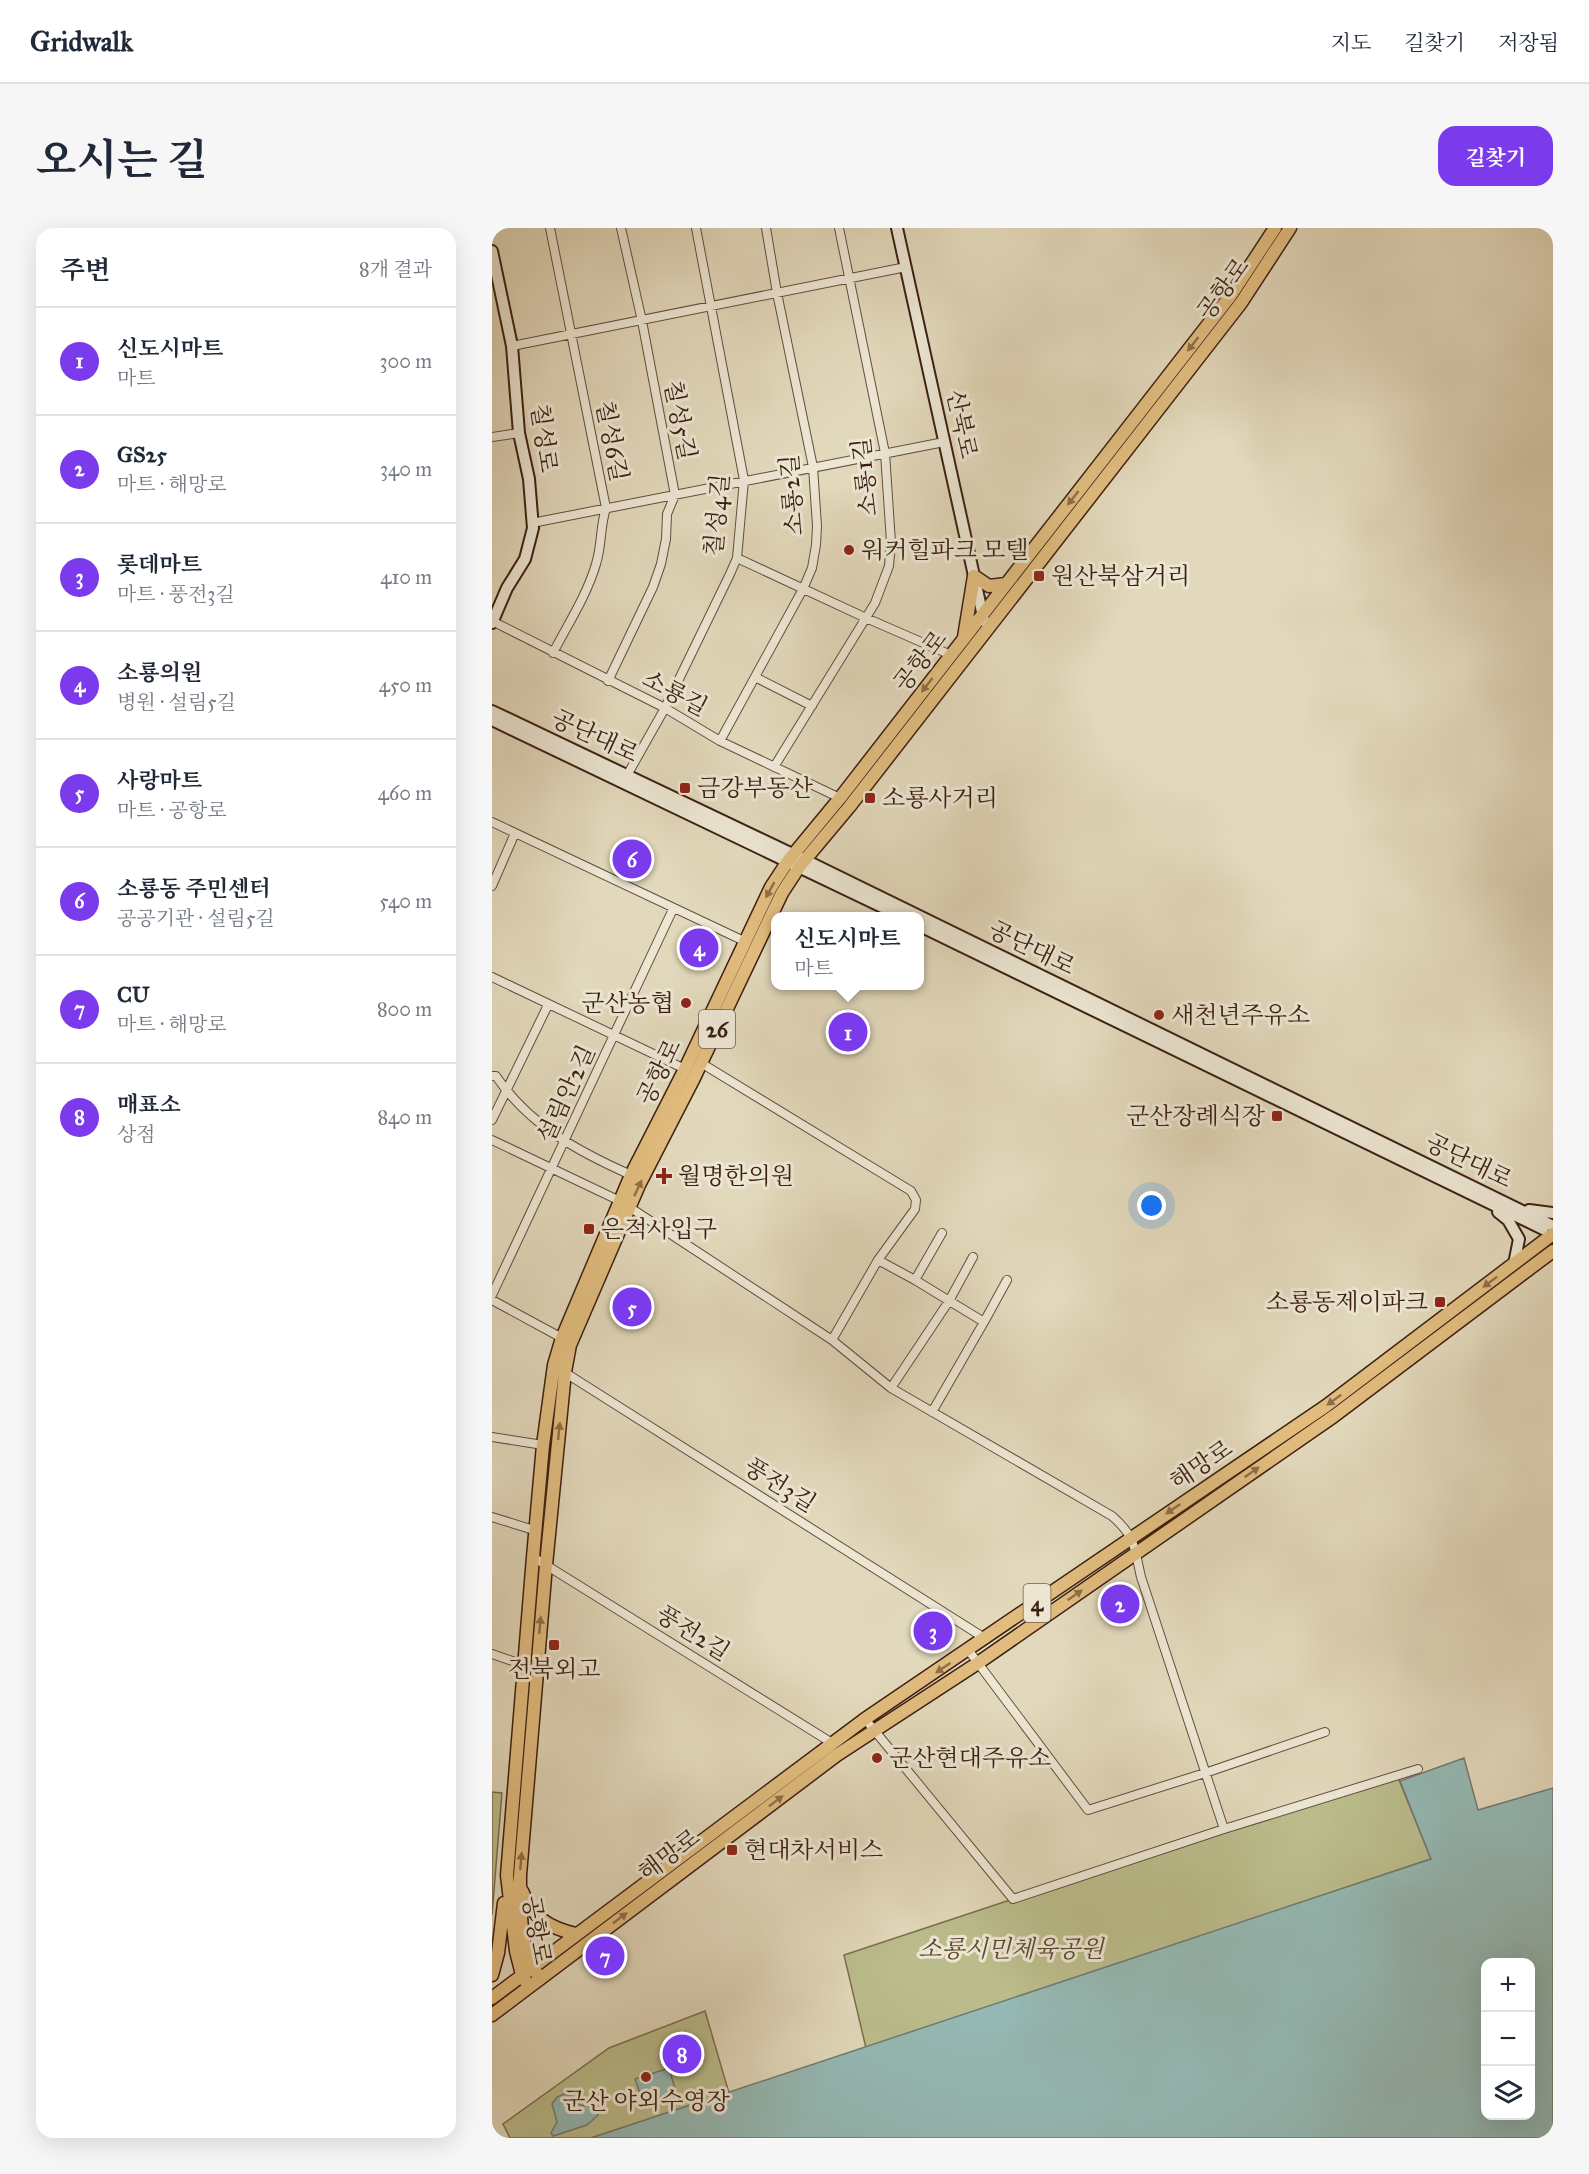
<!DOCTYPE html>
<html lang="ko">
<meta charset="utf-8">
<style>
body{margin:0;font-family:"IM FELL Great Primer","Noto Serif KR",serif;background:#f6f6f7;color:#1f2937}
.controls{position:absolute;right:18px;bottom:18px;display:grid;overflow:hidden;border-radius:12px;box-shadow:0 6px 24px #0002}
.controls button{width:54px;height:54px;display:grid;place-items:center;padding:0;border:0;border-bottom:2px solid #e0e1e3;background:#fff;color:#1f2937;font:30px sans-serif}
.you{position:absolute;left:660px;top:978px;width:21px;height:21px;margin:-15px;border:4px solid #fff;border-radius:50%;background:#1a73e8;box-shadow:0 0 0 9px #1a73e833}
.badge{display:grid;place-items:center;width:39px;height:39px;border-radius:50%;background:#7c3aed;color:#fff;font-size:20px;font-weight:700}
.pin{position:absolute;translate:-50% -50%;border:3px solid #fff;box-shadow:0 2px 6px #0006}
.popup{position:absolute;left:279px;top:684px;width:153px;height:78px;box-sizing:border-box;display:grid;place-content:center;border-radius:12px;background:#fff;filter:drop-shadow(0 2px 4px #0005);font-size:20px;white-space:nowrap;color:#747a83}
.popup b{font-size:22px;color:#1f2937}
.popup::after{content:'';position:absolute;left:50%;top:100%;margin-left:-12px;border:12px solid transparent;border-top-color:#fff}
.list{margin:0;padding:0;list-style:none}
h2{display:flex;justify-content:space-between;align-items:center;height:78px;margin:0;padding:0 24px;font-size:26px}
h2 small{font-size:20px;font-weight:400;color:#747a83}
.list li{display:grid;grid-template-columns:39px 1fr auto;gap:18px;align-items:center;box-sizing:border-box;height:108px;padding:0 24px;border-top:2px solid #e0e1e3}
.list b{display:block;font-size:22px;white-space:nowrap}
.list p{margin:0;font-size:20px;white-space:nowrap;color:#747a83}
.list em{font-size:20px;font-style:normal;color:#747a83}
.icon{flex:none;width:33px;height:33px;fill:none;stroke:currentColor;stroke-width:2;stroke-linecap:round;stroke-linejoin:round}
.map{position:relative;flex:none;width:1061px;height:1910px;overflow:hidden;border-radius:18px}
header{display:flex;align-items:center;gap:36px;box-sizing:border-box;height:84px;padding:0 30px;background:#fff;border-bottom:2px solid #e0e1e3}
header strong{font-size:28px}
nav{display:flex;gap:33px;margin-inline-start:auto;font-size:21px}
.intro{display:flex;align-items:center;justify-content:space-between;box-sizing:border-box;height:144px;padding:0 36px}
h1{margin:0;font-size:42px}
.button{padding:15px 27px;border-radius:18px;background:#7c3aed;color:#fff;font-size:21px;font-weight:700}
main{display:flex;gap:36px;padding:0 36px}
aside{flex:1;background:#fff;border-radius:18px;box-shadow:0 6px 24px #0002}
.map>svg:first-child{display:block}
.green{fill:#bbbc8b;stroke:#7c6e4e;stroke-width:1.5}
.water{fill:#95b9b4;stroke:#717b73;stroke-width:1.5;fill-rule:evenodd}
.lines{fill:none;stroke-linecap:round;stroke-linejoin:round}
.street-casing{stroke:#664d3c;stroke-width:10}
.secondary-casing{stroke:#3c1f12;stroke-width:14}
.primary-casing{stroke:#3c1f12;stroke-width:15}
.street{stroke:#ece6d3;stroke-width:8}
.secondary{stroke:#ece6d3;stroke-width:10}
.primary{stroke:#e1bc7e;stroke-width:12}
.oneway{fill:#8e6e48}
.poi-dot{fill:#8f2418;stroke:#ece6d3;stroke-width:2}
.labels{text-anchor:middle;stroke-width:6;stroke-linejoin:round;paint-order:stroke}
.shield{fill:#ece6d3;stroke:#715b4c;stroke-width:1.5}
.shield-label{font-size:22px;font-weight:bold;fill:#3c1f12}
.street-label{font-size:24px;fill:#3c1f12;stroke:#ece6d3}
.poi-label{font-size:24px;fill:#3c1f12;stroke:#ece6d3;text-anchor:start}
.park-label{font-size:24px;font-style:italic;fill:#5c4630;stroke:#ece6d3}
</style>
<header>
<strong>Gridwalk</strong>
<nav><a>지도</a><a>길찾기</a><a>저장됨</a></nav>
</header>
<div class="intro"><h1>오시는 길</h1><a class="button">길찾기</a></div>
<main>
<aside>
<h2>주변<small>8개 결과</small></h2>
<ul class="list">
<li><span class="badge">1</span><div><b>신도시마트</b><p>마트</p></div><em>300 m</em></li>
<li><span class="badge">2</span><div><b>GS25</b><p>마트 · 해망로</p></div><em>340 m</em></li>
<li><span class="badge">3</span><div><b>롯데마트</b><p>마트 · 풍전3길</p></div><em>410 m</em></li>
<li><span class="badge">4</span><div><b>소룡의원</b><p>병원 · 설림5길</p></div><em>450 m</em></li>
<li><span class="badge">5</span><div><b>사랑마트</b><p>마트 · 공항로</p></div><em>460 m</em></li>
<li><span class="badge">6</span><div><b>소룡동 주민센터</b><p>공공기관 · 설림5길</p></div><em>540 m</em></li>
<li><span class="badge">7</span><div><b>CU</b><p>마트 · 해망로</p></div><em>800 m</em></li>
<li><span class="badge">8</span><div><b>매표소</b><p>상점</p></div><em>840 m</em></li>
</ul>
</aside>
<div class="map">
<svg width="1061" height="1910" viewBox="0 0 1061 1910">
<rect width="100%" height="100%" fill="#e2d8bb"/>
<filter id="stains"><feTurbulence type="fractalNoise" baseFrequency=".00333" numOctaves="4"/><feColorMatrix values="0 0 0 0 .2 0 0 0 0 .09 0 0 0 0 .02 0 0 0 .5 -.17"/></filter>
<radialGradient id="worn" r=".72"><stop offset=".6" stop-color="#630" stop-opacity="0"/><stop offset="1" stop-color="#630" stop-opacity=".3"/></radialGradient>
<!-- green -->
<path class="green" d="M905,1547L939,1631L374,1820L352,1727L521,1671Z
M0,1564L10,1565L0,1687Z
M213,1783L237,1865L99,1910H18L11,1896L117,1820Z"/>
<!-- water -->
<path class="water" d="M972,1530L986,1582L1061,1560V1910H99L939,1631L908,1553ZM1038,1734V1888H993V1734Z
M177,1840L184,1864L151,1874L143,1851Z
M72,1866L81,1869L88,1877L104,1879L106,1887L95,1897L61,1908L59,1905L65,1894L60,1876L65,1869Z"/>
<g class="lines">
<defs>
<path id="street" d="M58,0L114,280C108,298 110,317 104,336C95,367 76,396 61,425
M20,118L414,39
M0,209L27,205
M40,295L452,214
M245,330L374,390L459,427
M0,393L173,480L228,513L348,570
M263,449L320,478
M116,453L161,359L169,336L174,311L175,286L183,267L150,93L129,0
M228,513L311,361L320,340L324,317L325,298L321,239L285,65L274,0
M282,539L383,375L397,338L399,314L393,225L347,0
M133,551L173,480L238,346L245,330L252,252L204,0
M0,594L252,713
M0,658L23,605
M0,749L193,841
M209,835L419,963L424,972L423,981L386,1032L340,1112
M0,848H4C37,897 87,924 139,947
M0,892L56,777
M0,912L128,973L340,1112L399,1160L620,1288C644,1309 642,1319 649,1349L732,1601
M386,1032L423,1052L450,1005
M423,1052L492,1094L515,1052
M0,1067L181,681
M0,1072L70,1110
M72,1144L494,1411
M399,1160L457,1073L481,1029
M440,1184L492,1094
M0,1209L51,1217
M0,1289L45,1303
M41,1329L340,1515
M477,1423L596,1582L713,1545L833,1504
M0,1426L32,1437
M373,1491L521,1671L732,1601L926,1541"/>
<path id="secondary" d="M405,0L492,393
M0,23L20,118L27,205L37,251L41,300L33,331L15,360L0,395
M0,483L313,632L1061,998
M0,492L409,688
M428,698L1051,1001
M1037,982L1061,985
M1006,984L1016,992L1027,1011L1022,1036"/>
<path id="primary" d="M482,348L497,358L514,356
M472,409L482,348
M30,1663C40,1689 57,1700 84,1706
M0,1747L6,1725L12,1675
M48,1751C27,1720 28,1682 28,1647L54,1337L73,1144L78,1117L147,957L202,850L290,665L307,639L358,578L749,75L798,0
M37,1759L30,1747L24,1723L15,1647L41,1329L51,1217L62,1137L70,1110L139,947L193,841L279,659L296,633L348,570L739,67L783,0
M0,1770L373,1491L834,1178L1061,1006
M0,1787L345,1527L486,1435L842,1188L1061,1023"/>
</defs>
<!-- street casing -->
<use href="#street" class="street-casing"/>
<!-- secondary casing -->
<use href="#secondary" class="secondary-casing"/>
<!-- primary casing -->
<use href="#primary" class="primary-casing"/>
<!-- street -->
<use href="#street" class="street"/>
<!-- secondary -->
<use href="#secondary" class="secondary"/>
<!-- primary -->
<use href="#primary" class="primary"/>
</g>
<!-- one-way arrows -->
<defs><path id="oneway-solid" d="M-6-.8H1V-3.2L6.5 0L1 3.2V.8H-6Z" transform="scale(1.5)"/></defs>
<g class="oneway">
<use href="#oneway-solid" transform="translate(701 116) rotate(128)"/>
<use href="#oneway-solid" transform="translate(581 270) rotate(128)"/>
<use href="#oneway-solid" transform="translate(435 457) rotate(128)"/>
<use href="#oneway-solid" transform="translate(278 662) rotate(119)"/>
<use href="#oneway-solid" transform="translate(146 960) rotate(-65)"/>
<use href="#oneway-solid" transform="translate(998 1054) rotate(143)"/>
<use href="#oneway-solid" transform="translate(842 1172) rotate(143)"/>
<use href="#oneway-solid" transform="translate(67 1203) rotate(-84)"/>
<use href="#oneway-solid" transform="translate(760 1244) rotate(-35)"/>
<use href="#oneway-solid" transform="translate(681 1281) rotate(146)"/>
<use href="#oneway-solid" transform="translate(583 1367) rotate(-35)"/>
<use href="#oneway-solid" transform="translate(48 1397) rotate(-85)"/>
<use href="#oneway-solid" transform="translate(451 1440) rotate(146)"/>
<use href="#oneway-solid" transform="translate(284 1573) rotate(-37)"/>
<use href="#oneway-solid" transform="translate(29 1633) rotate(-85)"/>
<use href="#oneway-solid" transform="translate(128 1690) rotate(-37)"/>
</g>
<!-- markers -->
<g class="poi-dot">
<circle cx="357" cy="322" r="6"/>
<rect x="541" y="342" width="12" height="12" rx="3"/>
<rect x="187" y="554" width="12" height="12" rx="3"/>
<rect x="372" y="564" width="12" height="12" rx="3"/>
<circle cx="194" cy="775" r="6"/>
<circle cx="667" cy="787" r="6"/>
<rect x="779" y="882" width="12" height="12" rx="3"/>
<path d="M169 939h6v6h6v6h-6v6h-6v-6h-6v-6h6z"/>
<rect x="91" y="995" width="12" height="12" rx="3"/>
<rect x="942" y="1068" width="12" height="12" rx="3"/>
<rect x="56" y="1411" width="12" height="12" rx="3"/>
<circle cx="385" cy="1530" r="6"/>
<rect x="234" y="1616" width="12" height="12" rx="3"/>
<circle cx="154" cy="1849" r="6"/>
</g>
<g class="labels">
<!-- shield labels -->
<g class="shield">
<rect x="207" y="782" width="36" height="38" rx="4.5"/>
<rect x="531.5" y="1356" width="27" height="38" rx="4.5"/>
</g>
<g class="shield-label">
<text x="225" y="809">26</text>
<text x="545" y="1383">4</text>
</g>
<!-- street labels -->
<g class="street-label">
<text transform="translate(731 61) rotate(-54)" y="8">공항로</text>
<text transform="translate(188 192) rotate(79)" y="8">칠성5길</text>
<text transform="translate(470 196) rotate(78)" y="8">산북로</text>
<text transform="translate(52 210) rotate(82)" y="8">칠성로</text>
<text transform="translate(120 213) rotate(79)" y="8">칠성6길</text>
<text transform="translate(373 249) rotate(-96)" y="8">소룡1길</text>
<text transform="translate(300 267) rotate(-94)" y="8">소룡2길</text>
<text transform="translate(225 287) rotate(-85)" y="8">칠성4길</text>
<text transform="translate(428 433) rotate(-52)" y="8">공항로</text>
<text transform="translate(183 465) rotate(28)" y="8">소룡길</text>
<text transform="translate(103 508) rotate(25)" y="8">공단대로</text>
<text transform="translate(540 720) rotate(26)" y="8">공단대로</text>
<text transform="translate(167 844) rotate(-64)" y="8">공항로</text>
<text transform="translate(74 866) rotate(-65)" y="8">설림안2길</text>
<text transform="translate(977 933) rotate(26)" y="8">공단대로</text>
<text transform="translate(709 1237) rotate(-34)" y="8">해망로</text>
<text transform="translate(288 1257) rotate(32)" y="8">풍전3길</text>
<text transform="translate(201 1405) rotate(32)" y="8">풍전2길</text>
<text transform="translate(177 1627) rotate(-37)" y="8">해망로</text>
<text transform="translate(45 1702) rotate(80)" y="8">공항로</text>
</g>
<!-- poi labels -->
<g class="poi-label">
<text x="369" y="330">워커힐파크 모텔</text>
<text x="559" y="356">원산북삼거리</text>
<text x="205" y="568">금강부동산</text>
<text x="390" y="578">소룡사거리</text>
<text x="182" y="783" text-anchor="end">군산농협</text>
<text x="679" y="795">새천년주유소</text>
<text x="773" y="896" text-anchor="end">군산장례식장</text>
<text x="186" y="956">월명한의원</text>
<text x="109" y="1009">은적사입구</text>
<text x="936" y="1082" text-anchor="end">소룡동제이파크</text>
<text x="62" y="1449" text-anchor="middle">전북외고</text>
<text x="397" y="1538">군산현대주유소</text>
<text x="252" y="1630">현대차서비스</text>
<text x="154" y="1881" text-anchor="middle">군산 야외수영장</text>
</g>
<!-- park labels -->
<g class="park-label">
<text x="519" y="1729">소룡시민체육공원</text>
</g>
</g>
<rect width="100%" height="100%" filter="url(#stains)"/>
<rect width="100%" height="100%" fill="url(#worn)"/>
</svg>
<div class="controls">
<button>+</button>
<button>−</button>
<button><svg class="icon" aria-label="layers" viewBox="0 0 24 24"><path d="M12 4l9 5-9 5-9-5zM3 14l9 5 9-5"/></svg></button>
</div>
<div class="you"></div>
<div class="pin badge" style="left:356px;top:804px">1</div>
<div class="popup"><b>신도시마트</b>마트</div>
<div class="pin badge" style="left:628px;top:1376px">2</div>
<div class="pin badge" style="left:441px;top:1403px">3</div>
<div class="pin badge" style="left:207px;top:720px">4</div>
<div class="pin badge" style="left:140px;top:1079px">5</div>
<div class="pin badge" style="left:140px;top:631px">6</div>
<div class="pin badge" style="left:113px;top:1728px">7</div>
<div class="pin badge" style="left:190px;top:1826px">8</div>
</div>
</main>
